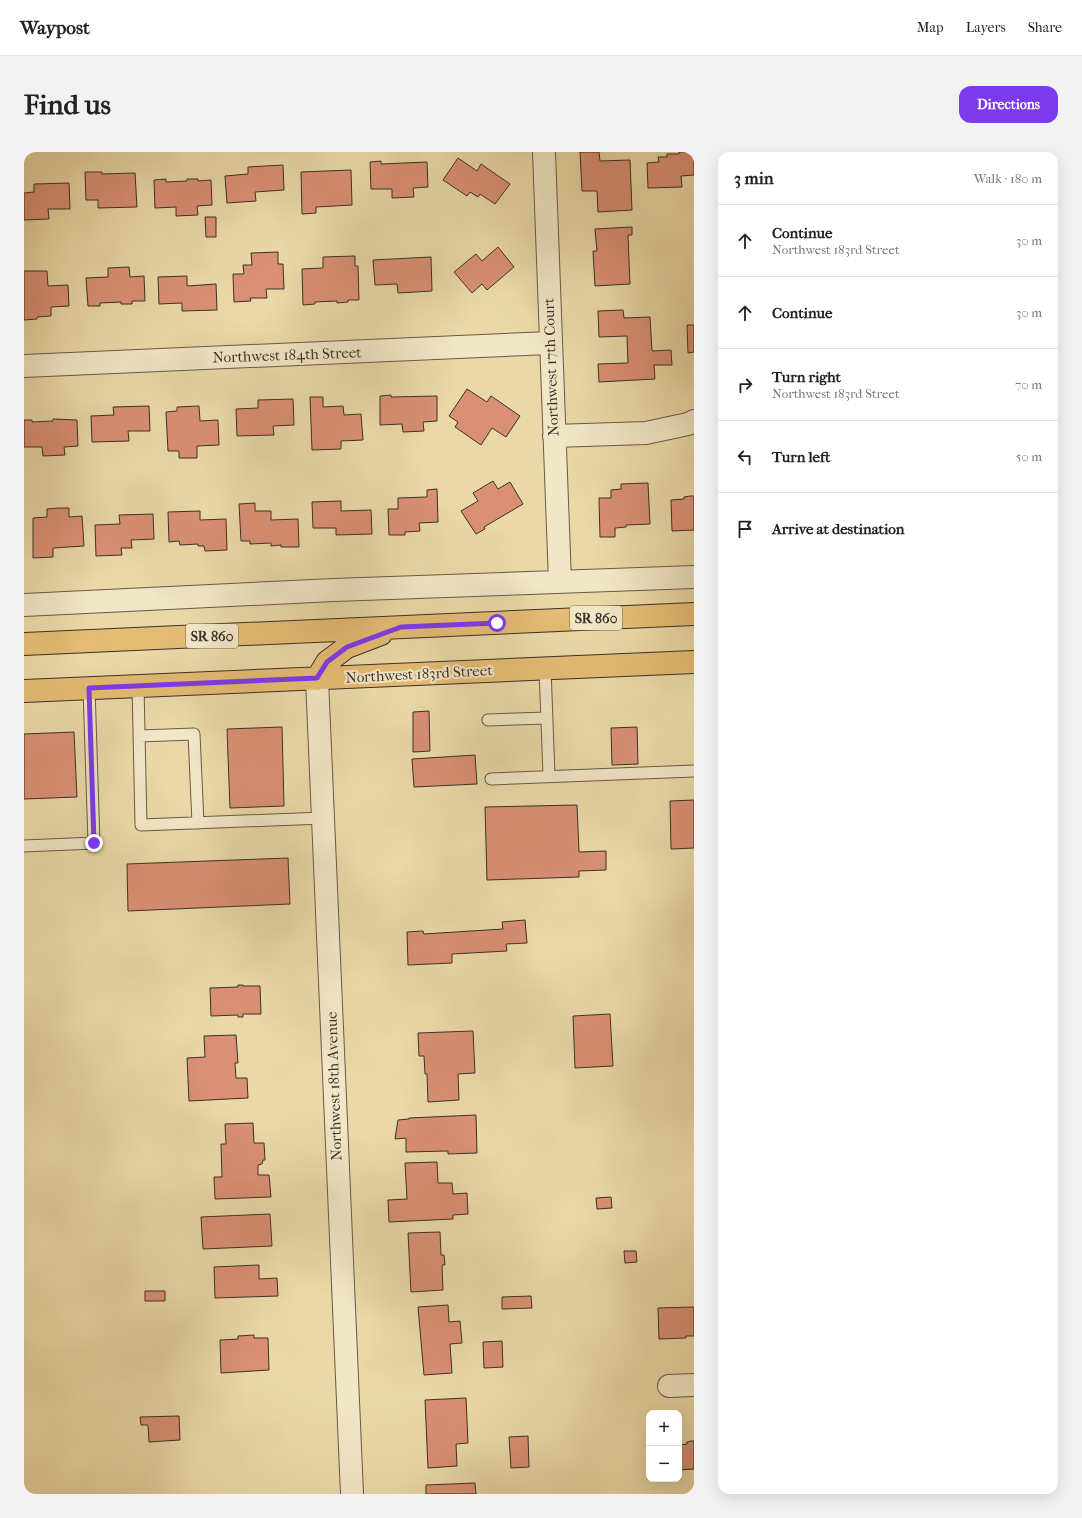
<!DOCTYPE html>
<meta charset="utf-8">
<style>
body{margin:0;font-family:"IM FELL French Canon",serif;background:#f2f2f2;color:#222}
.controls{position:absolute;right:12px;bottom:12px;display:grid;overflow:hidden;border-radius:8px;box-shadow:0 4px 16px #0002}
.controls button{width:36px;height:36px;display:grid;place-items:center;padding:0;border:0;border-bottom:1px solid #e0e0e0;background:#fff;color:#222;font:20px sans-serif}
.stop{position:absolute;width:12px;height:12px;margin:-9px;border:3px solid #7c3aed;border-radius:50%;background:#fff}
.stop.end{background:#7c3aed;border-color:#fff;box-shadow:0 1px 4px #0008}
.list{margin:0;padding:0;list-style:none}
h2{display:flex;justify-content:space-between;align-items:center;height:52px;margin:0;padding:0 16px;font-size:17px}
h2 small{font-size:13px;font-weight:400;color:#767676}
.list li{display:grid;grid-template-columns:26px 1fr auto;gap:12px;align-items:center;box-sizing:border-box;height:72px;padding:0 16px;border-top:1px solid #e0e0e0}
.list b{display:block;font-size:15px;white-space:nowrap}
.list p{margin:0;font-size:13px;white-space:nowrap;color:#767676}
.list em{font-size:13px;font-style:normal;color:#767676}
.icon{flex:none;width:22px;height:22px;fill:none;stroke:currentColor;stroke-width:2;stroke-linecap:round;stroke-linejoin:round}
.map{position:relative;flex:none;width:670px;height:1342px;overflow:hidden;border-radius:12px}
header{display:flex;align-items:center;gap:24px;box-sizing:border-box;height:56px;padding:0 20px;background:#fff;border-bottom:1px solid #e0e0e0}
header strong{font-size:19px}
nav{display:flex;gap:22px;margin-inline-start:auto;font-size:14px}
.intro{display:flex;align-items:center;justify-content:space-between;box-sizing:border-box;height:96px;padding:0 24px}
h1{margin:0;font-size:28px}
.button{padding:10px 18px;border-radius:12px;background:#7c3aed;color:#fff;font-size:14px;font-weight:700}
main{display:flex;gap:24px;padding:0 24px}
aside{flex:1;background:#fff;border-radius:12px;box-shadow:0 4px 16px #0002}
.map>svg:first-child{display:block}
.building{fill:#da9074;stroke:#3c2f28}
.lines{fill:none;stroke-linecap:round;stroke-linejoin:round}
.lane-casing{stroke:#685a48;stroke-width:13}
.street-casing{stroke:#685a48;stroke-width:24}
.primary-casing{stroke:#3c2f28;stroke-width:24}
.lane{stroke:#f1e6c6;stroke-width:11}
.street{stroke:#f1e6c6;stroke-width:22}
.primary{stroke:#e5bc74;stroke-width:22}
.route{stroke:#7c3aed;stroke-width:5}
.labels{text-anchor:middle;stroke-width:4;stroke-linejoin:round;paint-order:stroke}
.shield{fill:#f1e6c6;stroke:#726657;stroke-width:1}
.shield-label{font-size:14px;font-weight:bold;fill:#3c2f28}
.street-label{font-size:15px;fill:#3c2f28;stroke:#f1e6c6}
</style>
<header>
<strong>Waypost</strong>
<nav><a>Map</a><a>Layers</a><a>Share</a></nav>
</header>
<div class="intro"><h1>Find us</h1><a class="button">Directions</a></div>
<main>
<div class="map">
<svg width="670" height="1342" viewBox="0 0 670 1342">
<rect width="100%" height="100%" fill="#ead9a7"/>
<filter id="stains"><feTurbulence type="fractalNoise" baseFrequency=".005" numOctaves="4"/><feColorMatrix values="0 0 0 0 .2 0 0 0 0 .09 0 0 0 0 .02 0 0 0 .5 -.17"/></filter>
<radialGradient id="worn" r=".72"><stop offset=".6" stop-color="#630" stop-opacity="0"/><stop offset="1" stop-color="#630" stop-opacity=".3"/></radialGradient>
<!-- building -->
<path class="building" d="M556,0H575L576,9L606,8L608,58L574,60L573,39H558Z
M655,0H670V23L657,24L658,35L624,36L623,11L635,10L634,5H643V2H655Z
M434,6L453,19L457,12L486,32L471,52L456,42L454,45L446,40L443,44L419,28Z
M357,9V12L403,10L404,35L389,36L390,45L368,46V37H347L346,10Z
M259,13L260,38L231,40L232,49L203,51L201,24L224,22V15Z
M327,18L328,53L292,55V61L278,62L277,20Z
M61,20H78V22L111,21L113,55L74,56V48H62Z
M142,27V30L163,29V27H174V29L187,28L188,53L173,54L174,63L152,64V55L131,56L130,28Z
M45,31L46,57H24L25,67L0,68V41L10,40V32Z
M181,65H192V85H182Z
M608,75V83H604L606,132L571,134L569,99H573L571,77Z
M474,95L490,115L463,138L458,132L448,141L430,120L452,102L458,109Z
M254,100V112H259L260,137H242L243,146H226L227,149L210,150L209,122H220L219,113H228L227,101Z
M331,104V114H334L335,148H324V150L313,151V149L291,150V152L279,153L278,117L299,116V105Z
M407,105L408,139L374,141L373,132L351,133L349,108Z
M105,115L106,125L120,124L121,149H108V152H97V150L76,151V154H64L62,126L84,125V116Z
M0,119H23L24,134L44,133L45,154L27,155V164L13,165V167L0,168Z
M163,124V134L192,132L193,158L158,159V151L135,152L134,125Z
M599,158L600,166L626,165L628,199L647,198L648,213H630L631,227L575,230L574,212L604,211L603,184L575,185L574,159Z
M663,173H670V200L664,201Z
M443,237L463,250L467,244L496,264L482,285L468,276L457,293L431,275L434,270L425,264Z
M367,243V245L413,244V269L399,270L400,279L379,280L378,272L356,273V244Z
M286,245H299V255L319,254L320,263L337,262L339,288L317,289V297L288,298Z
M269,247L270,273L249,274L250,283L213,284L212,257L234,256V248Z
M125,254L126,279H104L105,289L68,290L67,264L90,263L89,255Z
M175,254L176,269L194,268L195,293L173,294V306H155V299H144L142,260L153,259V255Z
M29,267L53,268L54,294L40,295L41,303L19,304L18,295H0V268H8V270L29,269Z
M469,329L474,337L486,330L499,352L460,375L461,377L452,382L437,359L454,349L449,341Z
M624,331L626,372L602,373V375L591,376V385H576L575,346H587V338L597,337V332Z
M413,337L414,370L395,371L396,379L381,380V383H365L364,357H374V346L403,345V338Z
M666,344H670V378L648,379L647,348L660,347V345Z
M317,349V359L347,358L348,382L312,383V376H289L288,350Z
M231,351V359H247V368L274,367L275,395H257V393L247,394V391L226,392V389H217L215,352Z
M34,356H45V365L58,364L60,394L29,396V405L9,406V366L23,365V357Z
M176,359V368L202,367L203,398L181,399L180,394H174V392L156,393L155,389L145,390L144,360Z
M129,362L130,387L107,388L108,396H97L98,403L72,404L71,373L96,372L95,363Z
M405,559L406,599L389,600V560Z
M258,575L260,654L206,656L203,577Z
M613,575L614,612L588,613L587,576Z
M50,580L53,645L0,647V582Z
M451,603L453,632L390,635L388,607Z
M670,648V696L647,697L646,649Z
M553,653L555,700L582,699V718L555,719V725L463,728L461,655Z
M264,706L266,752L104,759L103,712Z
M501,768L503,791L482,792L483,799L428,802V811L384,813L383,780L399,779L400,782L479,777L478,770Z
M214,833H219V834H236L237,862H219V865H214V863L187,864L186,836L214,835Z
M586,862L589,914L551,916L549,864Z
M449,879L451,921L434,922L435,948L404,950L403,922H401L400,904H395L394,881Z
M212,883L214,911H211L212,926H223L224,946L165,949L163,906L181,905L180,884Z
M452,963L453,1001L424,1002V999L382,1000V986L371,987L374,968L385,967V966Z
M229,971L230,991H240L241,1008H239L238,1012L234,1013V1023H245L247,1045L191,1047L190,1025H198L197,992H202L201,972Z
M413,1010L414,1031H428L429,1042L443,1041L444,1062L429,1063V1067L365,1070L364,1048L383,1047L381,1011Z
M587,1045L588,1056L573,1057L572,1046Z
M246,1062L248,1094L179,1097L177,1065Z
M416,1080L417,1103H420L421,1113H418L419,1138L387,1140L384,1081Z
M600,1099H612L613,1110L601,1111Z
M235,1113V1127L253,1126L254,1144L191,1146L190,1115Z
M121,1139H141V1149H121Z
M507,1144L508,1156L478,1157V1145Z
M424,1153L425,1170L436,1169L438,1191L426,1192L428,1221L400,1223L394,1155Z
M670,1155V1184H662V1186L635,1187L634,1156Z
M230,1183V1186H244L245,1218L197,1221L196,1188L214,1187V1184Z
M478,1189L479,1215L460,1216L459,1190Z
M442,1246L444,1291L432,1292L433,1314L404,1316L401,1248Z
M155,1264L156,1288L125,1290L124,1273H117L116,1265Z
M504,1284L505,1315L487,1316L485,1285Z
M667,1289H670V1317L655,1318V1293L663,1292V1290Z
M451,1331L452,1342H402V1333Z"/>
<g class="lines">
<defs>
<path id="lane" d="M521,516L525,624
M114,534L117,673L299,666
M464,568L523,566
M115,584L170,582L174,671
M467,627L670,619
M0,694L70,691L65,536"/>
<path id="street" d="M520,0L536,430
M0,214L526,191
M530,284L622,281L664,272L670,269
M0,453L310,438L670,425
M293,527L328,1342
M645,1234L670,1233"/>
<path id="primary" d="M0,492L670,462
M293,527L303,510L323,495L357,482
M0,539L670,510"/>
</defs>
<!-- lane casing -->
<use href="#lane" class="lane-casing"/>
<!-- street casing -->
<use href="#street" class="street-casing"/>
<!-- primary casing -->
<use href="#primary" class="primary-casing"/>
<!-- lane -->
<use href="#lane" class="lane"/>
<!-- street -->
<use href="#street" class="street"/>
<!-- primary -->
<use href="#primary" class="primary"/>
</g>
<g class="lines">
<!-- route -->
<path class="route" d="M70,691L65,536L293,526L303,510L323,495L377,475L473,471"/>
</g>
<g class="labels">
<!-- shield labels -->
<g class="shield">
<rect x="546" y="454" width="52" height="24" rx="3"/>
<rect x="162" y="472" width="52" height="24" rx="3"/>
</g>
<g class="shield-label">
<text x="572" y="471">SR 860</text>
<text x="188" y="489">SR 860</text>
</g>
<!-- street labels -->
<g class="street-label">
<text transform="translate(263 203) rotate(-2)" y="5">Northwest 184th Street</text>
<text transform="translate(527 215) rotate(-92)" y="5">Northwest 17th Court</text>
<text transform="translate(395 522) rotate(-3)" y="5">Northwest 183rd Street</text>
<text transform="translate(310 934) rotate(-92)" y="5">Northwest 18th Avenue</text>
</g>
</g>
<rect width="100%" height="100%" filter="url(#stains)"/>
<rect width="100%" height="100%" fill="url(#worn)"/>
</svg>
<div class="controls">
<button>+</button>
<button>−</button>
</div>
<div class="stop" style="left:473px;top:471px"></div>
<div class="stop end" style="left:70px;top:691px"></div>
</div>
<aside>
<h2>3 min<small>Walk · 180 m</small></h2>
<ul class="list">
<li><svg class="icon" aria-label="ahead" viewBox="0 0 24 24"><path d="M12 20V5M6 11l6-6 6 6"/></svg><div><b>Continue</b><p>Northwest 183rd Street</p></div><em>30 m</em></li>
<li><svg class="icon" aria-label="ahead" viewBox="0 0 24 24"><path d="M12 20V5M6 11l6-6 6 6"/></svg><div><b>Continue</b></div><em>30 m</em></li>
<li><svg class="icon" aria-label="right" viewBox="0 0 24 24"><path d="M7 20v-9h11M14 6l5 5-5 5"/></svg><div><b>Turn right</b><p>Northwest 183rd Street</p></div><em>70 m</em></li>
<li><svg class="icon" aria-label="left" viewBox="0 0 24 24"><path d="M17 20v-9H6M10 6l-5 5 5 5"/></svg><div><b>Turn left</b></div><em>50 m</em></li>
<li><svg class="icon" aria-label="arrive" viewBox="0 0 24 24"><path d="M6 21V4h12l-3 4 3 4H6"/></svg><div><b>Arrive at destination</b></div></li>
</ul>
</aside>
</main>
